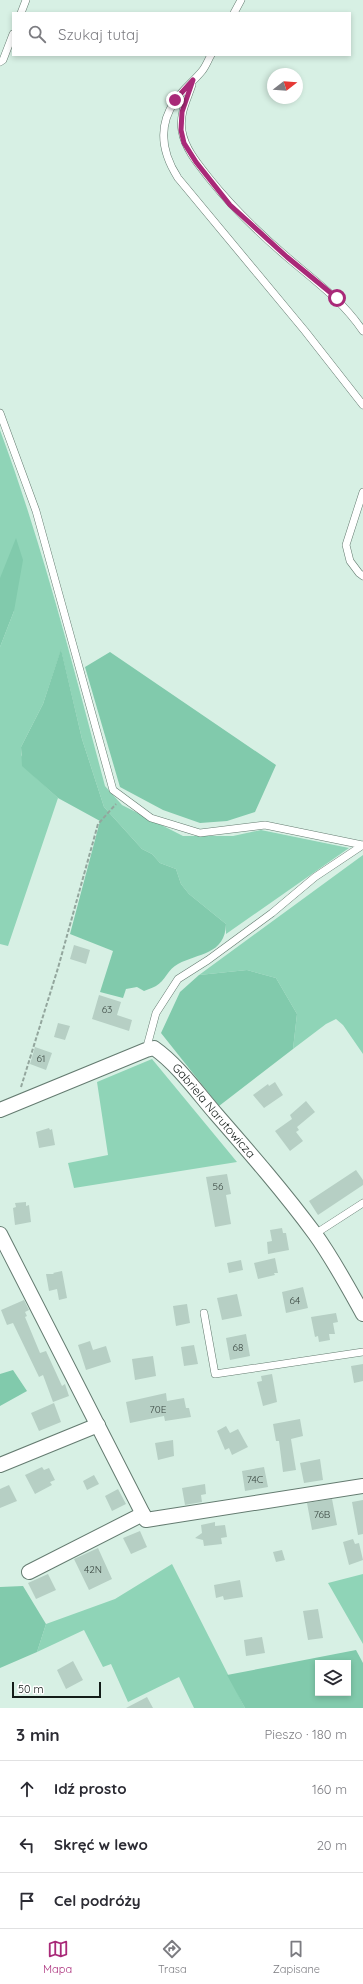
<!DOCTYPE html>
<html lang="pl">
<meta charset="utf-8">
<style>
body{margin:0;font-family:Quicksand,sans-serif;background:#f7f7f7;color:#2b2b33}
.controls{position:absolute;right:12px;bottom:12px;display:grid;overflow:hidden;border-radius:0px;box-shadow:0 2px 6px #0003}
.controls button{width:36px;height:36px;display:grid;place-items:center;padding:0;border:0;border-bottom:1px solid #e1e1e2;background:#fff;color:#2b2b33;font:20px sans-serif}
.compass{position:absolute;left:267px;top:68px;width:36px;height:36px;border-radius:50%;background:#fff;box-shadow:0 2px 6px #0003;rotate:73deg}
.scale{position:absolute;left:12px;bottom:10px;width:89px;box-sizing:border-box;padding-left:4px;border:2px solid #131c18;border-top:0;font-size:11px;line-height:14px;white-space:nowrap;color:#131c18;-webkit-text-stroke:3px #fff;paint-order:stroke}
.stop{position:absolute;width:12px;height:12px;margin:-9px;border:3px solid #a92978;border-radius:50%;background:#fff}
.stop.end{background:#a92978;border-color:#fff;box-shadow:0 1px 4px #0008}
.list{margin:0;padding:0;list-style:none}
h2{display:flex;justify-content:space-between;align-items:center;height:52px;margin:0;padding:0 16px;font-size:17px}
h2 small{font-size:13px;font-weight:400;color:#7c7c81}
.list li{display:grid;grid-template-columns:26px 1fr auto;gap:12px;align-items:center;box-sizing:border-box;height:56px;padding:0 16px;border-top:1px solid #e1e1e2}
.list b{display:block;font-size:15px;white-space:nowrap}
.list em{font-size:13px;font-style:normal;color:#7c7c81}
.icon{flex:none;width:22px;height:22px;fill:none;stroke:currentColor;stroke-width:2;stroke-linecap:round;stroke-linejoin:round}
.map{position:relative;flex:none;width:363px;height:1708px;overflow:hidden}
.search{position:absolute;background:#fff;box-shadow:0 2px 6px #0003;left:12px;right:12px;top:12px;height:44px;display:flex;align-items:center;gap:10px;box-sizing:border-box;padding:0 14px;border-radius:0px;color:#7c7c81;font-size:15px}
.sheet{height:220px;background:#fff}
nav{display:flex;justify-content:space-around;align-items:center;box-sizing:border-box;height:56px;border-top:1px solid #e1e1e2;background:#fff;font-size:11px;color:#7c7c81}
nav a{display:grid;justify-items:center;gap:2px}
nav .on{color:#a92978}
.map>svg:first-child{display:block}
.green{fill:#8fd4b7}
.forest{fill:#81caac;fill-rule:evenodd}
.building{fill:#b6cfc4}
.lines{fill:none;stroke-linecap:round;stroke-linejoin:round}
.service-casing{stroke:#647b70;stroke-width:8}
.minor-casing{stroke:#647b70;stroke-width:16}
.path{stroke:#93a69d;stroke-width:2;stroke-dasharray:4 2;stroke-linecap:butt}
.service{stroke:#fff;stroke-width:7}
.minor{stroke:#fff;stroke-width:14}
.route{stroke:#a92978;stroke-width:5}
.labels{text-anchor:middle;stroke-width:3.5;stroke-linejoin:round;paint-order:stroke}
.number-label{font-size:10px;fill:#3c4943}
.street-label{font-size:12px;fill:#131c18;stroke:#fff}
</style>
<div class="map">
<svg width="363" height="1708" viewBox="0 0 363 1708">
<rect width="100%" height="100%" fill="#d7f0e4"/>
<!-- green -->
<path class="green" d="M0,430C43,546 73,666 105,786L122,805L183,836H233L261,830L349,848L226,934V924L189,894L181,884L176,869L160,863L152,854L142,849L104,807L82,739L61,650L43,704L21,747V755L35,777L58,798L8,946L0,944V647L14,611L0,578Z
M363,855V1054L343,1025L336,1019L326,1024L293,1049L297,1014L276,978L247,970L199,975Z
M152,1059L237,1162L74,1188L68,1163L108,1155L97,1082Z
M172,1564L245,1708H194L179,1677L128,1702L111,1664L103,1667L84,1630L37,1652L46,1624L115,1599Z
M363,1574V1644L328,1583Z"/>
<!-- forest -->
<path class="forest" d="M16,538L23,560L14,611L0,647V578Z
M61,649L82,739L104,807L142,849L152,854L160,863L176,869L181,884L189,894L226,924C225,955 198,953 178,964C168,969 165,981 156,986C153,988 148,989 144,991L137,987L126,989L123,998L100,992L113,951L70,934L100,821L58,798L22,766L21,747L43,704Z
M110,652L276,765L255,812L227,821L200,823L163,810L120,787L85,667Z
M247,970L276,978L297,1014L293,1049L219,1106L161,1033L180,992L199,975Z
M13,1370L27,1391L0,1406V1374Z
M23,1586L46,1624L37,1652L0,1668V1587Z
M356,1650L363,1663V1708H245L227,1675ZM318,1663H348V1693H318Z"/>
<!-- building -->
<path class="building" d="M74,945L90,950L86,964L70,959Z
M99,995L121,1002L117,1015L132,1020L129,1031L92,1019Z
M58,1023L70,1026L65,1040L54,1037Z
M35,1047L52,1053L46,1070L30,1064Z
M275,1082L283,1095L264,1108L253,1095L268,1084L269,1086Z
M306,1101L315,1112L297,1127L299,1130L296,1132L303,1141L290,1151L275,1131L292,1119L290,1115Z
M49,1128L50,1130L52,1129L55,1145L39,1148L36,1132Z
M356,1170L363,1180V1185L318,1215L309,1201Z
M227,1174L231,1194L226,1195L231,1224L215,1227L206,1177Z
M26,1202V1206L29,1205L31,1222L15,1225L13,1208L16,1207L15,1203Z
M282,1228L283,1233H286L289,1250L268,1254L267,1242L272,1241L270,1230Z
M275,1258L278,1273H274L275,1275L258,1279L254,1263Z
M241,1260L243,1270L229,1273L227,1263Z
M62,1271L67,1298L59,1300L57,1289L49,1291L46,1274H54L53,1273Z
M303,1287L308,1308L286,1313L282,1292Z
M237,1294L242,1316L222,1320L217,1298Z
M24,1300L29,1310L25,1312L27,1316L25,1317L40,1353L46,1351L62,1386L65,1384L69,1396L53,1402L43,1375L39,1377L13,1323L7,1325L1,1310Z
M187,1304L190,1323L176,1326L173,1306Z
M336,1313L338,1322L333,1323L335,1334H329L330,1340L319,1342L318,1336L315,1337L311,1317Z
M246,1334L250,1356L230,1360L226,1338Z
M90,1341L93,1350L106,1346L111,1362L86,1370L78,1345Z
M194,1345L198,1364L184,1366L181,1347Z
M153,1356L156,1376L135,1380L132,1359Z
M363,1364V1381L354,1383L351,1366Z
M272,1374L277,1402L263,1406L257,1382L262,1381L261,1376Z
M166,1393L167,1401L184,1398L186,1408H189L191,1417L165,1421L164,1416L130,1423L126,1402Z
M54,1403L61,1422L39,1431L31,1413Z
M300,1419L303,1436L291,1439L296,1470L283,1472L279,1441H276L273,1424Z
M226,1426L230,1433L238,1429L248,1447L232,1455L229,1448L225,1450L217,1431Z
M173,1440L174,1456L158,1460L155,1443Z
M320,1459L323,1480L304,1483L300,1463Z
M42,1467L44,1470L49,1468L55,1480L50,1482L52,1485L35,1494L25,1475Z
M264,1467L268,1487L245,1491L242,1471Z
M94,1475L99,1484L87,1490L83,1481Z
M205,1484L206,1494L201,1495L202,1502L185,1505L182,1488Z
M9,1485L17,1501L0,1508V1489Z
M118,1489L126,1504L112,1511L105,1496Z
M332,1499L337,1525L312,1530L307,1503Z
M363,1500V1534L358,1535L352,1502Z
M215,1522V1526L225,1525L227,1537L221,1538L222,1544L204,1546L203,1540L195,1538L202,1533L201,1525Z
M140,1531L147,1547L131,1554L123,1538Z
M353,1539L355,1544L359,1543L363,1560L349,1565L343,1542Z
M98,1548L112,1579L89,1590L74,1559Z
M282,1550L285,1560L276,1562L273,1552Z
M48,1574L56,1590L36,1599L28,1583Z
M240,1580L243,1597L224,1600L223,1596L216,1598L214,1585Z
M318,1609L323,1638L308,1640L303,1611Z
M262,1637L265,1653L246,1656L244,1640Z
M73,1661L83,1680L66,1689L57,1670Z
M147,1697L153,1708H126Z"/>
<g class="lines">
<defs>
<path id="service" d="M21,13L26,0
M234,13L241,0
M211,55C208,60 206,66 202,71C194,81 182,90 175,101C157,127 162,153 178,178L305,331L363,405
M0,62L3,60L13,34
M192,85C187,100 179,114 182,131C185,149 198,164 209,178C232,207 259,233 287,257C315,281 342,300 363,331
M0,413L36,511L113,790L151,818L200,833L265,825L363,845
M363,492L346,545L350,561L359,573L363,576
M146,1050L156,1013L178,979L208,960L272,913L315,877L363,845
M315,1234L363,1203
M204,1313L215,1374L363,1352"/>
<g id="minor">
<path id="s1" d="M0,1110L146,1050L154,1048C178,1065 197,1092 216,1114C250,1153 284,1192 315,1234C333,1259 348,1287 363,1314"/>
<path d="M0,1234L146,1520L363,1486"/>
<path d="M0,1465L98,1425"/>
<path d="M29,1572L143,1514"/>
</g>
</defs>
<!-- service casing -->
<use href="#service" class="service-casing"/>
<!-- minor casing -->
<use href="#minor" class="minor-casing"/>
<!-- path -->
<path class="path" d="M21,1087L58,968L98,824L116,804"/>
<!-- service -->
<use href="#service" class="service"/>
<!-- minor -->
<use href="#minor" class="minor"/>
</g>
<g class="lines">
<!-- route -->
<path class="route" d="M175,100L193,80L182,112L181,130L184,143L196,162L230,205L287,257L337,298"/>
</g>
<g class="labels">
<!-- number labels -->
<g class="number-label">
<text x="107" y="1013">63</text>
<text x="41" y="1062">61</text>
<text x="218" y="1190">56</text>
<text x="295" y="1304">64</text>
<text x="238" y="1351">68</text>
<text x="158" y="1413">70E</text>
<text x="255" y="1483">74C</text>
<text x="322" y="1518">76B</text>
<text x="93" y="1573">42N</text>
</g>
<!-- street labels -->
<g class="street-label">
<text dy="4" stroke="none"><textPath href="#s1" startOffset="253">Gabriela Narutowicza</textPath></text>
</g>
</g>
</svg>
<div class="controls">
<button><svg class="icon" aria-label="layers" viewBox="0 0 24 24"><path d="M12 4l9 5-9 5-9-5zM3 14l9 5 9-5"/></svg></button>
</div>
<svg class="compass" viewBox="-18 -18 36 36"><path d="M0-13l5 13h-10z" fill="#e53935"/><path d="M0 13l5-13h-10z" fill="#7c7c81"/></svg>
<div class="scale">50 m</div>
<div class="stop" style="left:337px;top:298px"></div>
<div class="stop end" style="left:175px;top:100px"></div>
<div class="search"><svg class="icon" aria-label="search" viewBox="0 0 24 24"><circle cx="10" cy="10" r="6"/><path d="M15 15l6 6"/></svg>Szukaj tutaj</div>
</div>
<section class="sheet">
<h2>3 min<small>Pieszo · 180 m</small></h2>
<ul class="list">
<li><svg class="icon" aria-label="ahead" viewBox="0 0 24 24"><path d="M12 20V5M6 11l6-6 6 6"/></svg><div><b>Idź prosto</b></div><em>160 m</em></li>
<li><svg class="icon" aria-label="left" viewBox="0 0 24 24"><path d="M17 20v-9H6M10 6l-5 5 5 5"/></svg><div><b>Skręć w lewo</b></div><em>20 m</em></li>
<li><svg class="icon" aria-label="arrive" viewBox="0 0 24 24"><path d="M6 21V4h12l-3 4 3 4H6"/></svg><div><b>Cel podróży</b></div></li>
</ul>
</section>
<nav>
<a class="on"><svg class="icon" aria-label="map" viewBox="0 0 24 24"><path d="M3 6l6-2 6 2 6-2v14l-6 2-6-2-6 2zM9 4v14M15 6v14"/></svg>Mapa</a>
<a><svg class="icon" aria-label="directions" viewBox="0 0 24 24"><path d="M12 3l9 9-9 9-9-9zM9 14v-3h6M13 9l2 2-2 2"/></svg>Trasa</a>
<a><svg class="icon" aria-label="saved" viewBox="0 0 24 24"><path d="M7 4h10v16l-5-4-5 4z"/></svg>Zapisane</a>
</nav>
